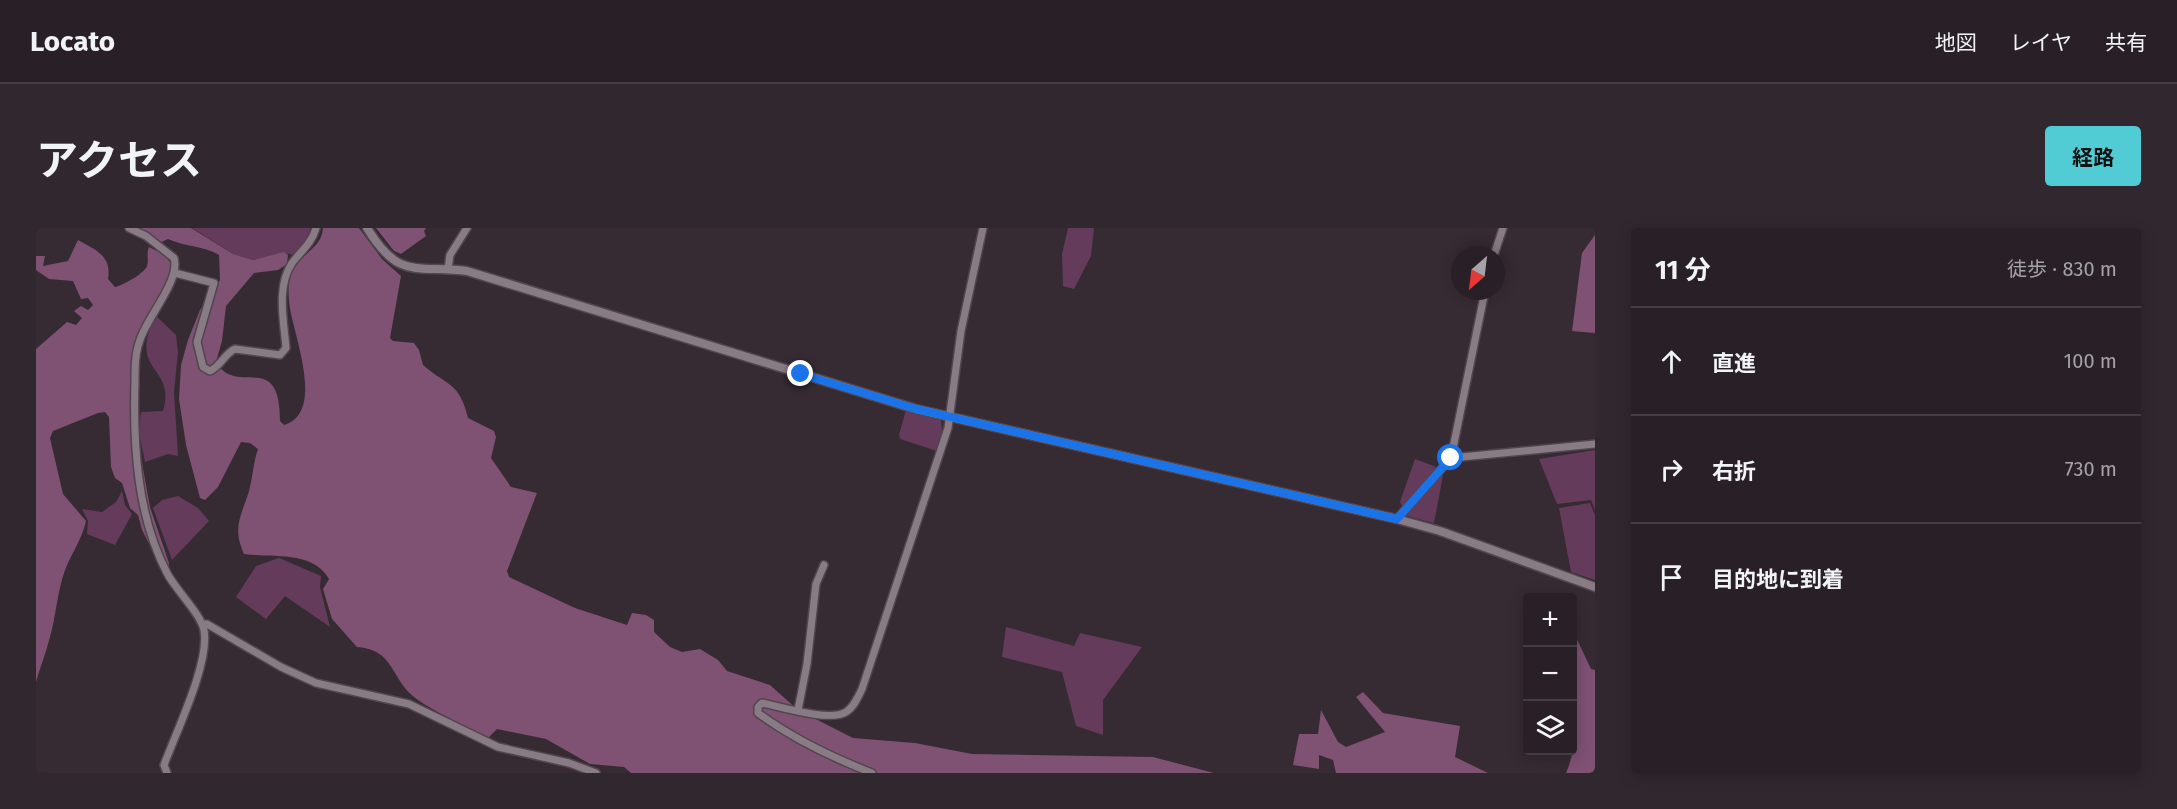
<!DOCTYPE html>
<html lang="ja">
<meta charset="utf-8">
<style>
body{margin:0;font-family:"Fira Sans","Noto Sans JP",sans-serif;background:#30282e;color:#f1f3f6}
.controls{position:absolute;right:18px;bottom:18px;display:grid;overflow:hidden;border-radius:6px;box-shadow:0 3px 15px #0003}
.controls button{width:54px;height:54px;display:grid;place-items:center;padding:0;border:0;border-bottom:2px solid #443e43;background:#282026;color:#f1f3f6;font:30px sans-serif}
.compass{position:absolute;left:1415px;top:18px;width:54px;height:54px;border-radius:50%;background:#282026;box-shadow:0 3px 15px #0003;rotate:208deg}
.stop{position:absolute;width:18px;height:18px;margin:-14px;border:4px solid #1a73e8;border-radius:50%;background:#fff}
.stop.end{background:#1a73e8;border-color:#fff;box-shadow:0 2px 6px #0008}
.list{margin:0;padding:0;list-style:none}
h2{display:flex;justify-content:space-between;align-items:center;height:78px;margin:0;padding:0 24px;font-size:26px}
h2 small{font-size:20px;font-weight:400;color:#a5a3a7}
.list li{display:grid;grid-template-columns:39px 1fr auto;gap:18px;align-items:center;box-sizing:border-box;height:108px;padding:0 24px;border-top:2px solid #443e43}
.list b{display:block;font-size:22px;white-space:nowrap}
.list em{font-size:20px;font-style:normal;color:#a5a3a7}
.icon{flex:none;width:33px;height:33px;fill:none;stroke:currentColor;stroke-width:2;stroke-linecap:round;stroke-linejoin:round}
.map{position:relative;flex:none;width:1559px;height:545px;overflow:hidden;border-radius:6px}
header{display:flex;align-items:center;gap:36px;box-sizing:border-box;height:84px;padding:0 30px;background:#282026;border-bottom:2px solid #443e43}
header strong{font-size:28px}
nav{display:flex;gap:33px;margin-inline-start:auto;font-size:21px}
.intro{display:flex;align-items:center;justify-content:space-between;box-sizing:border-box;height:144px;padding:0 36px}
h1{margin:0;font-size:42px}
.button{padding:15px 27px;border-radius:6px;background:#51ccd5;color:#111;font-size:21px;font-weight:700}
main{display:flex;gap:36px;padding:0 36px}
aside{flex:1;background:#282026;border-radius:6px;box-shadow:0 3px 15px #0003}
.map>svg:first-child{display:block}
.green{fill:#653b5b}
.forest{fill:#7f5173}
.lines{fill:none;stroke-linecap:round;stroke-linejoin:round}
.minor-casing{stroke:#51464e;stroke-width:10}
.tertiary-casing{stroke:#51464e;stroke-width:11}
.minor{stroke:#897b85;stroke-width:7}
.tertiary{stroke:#897b85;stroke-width:8}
.route{stroke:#1a73e8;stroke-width:8}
</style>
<header>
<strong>Locato</strong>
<nav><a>地図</a><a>レイヤ</a><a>共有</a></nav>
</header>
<div class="intro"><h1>アクセス</h1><a class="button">経路</a></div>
<main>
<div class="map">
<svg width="1559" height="545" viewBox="0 0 1559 545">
<rect width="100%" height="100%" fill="#362a33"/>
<!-- green -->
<path class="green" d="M156,0H274L272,10L258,27L248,25L217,32L197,26Z
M1032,0H1058L1055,28L1038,61L1027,58L1026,26Z
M120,88L140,107L142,124L138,164L142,228L132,226L109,234L103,204L105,184L127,183C141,137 90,145 120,88Z
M870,182L905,192L906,204L901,223L864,211L863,207Z
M1559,222V282L1555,272L1521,276L1503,231Z
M1379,231L1398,238L1407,247L1398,295L1371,288L1364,274Z
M86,263L89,277L96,286L79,317L51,306L52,293L46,281L66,284L80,274Z
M142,268L162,280L173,293L136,332L117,280L126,272Z
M1554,275L1559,287V352L1535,344L1523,280Z
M243,330L285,348L284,359L294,399L249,368L230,391L200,369L220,338Z
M970,399L1038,418L1044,405L1106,419L1067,472V507L1040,498L1026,444L966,429Z"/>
<!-- forest -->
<path class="forest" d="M98,0H155L197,26L217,32L248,24L252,27L251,36L242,42L218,45L190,78L186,113L180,134C201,170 244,120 244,193L248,197C292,184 254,100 253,72C252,62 252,49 258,40C267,25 286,19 287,0H323L346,31L365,48L354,110L357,113L378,115L383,122L387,137C412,159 423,153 432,190L458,203L460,209L455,230L475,259L501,265L471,343L473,349L539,380L591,397L596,385L610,387L618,392V404L634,419L646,424L664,421L682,432L691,443L734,457L762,482L817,510L879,515L936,526L1117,529L1178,545H595L588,539L554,536L510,511L461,501L452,510C432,499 394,482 378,469C354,450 359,422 321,419L296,391L287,361L293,351C277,322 236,330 208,326C196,299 205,289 213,263C217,249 217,235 222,221L214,215L205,214L182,259L169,272L164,270L150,217L143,171L145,137L152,112L164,82L184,52L183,27C166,17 149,19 132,11L119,17Z
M340,0H390L388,3L390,8L365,26L358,23Z
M1559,7V105L1536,103L1546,25Z
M42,12C60,22 76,28 72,51L79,59C86,58 109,45 111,38C113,31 110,25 113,19L127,26L135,35L136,44L112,89L104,117L96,180L114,279L133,335L132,340L125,339L106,302L102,287L94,280L86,255L79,250L75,239L73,189L69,184L62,185L17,203L14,210L27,266L50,293C46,312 34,327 28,345C21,366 20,388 14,409C10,425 4,439 0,454V121L31,94L40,97L46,90L38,83L45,78L52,82L57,77L52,70L45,71L37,53L13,51L0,42V28H9L7,38L32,33Z
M1537,403L1555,441L1559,442V545H1530C1539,524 1543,495 1536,473Z
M1327,464L1347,485L1424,498L1419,529L1452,545H1300L1297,532L1283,527V541L1257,537L1263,506H1282L1285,482L1302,514L1310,519L1349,504L1320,469Z"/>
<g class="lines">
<defs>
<path id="minor" d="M93,0L110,8L138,30C145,52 111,89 104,112C99,125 99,139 99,153C97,216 101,288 131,345C139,361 165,386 168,402C174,435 140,504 128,537L131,545
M1458,27L1467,0
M412,41L414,27L431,0
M139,45L178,55L161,114L167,139L174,143C185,138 189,125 199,121L244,127L250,120C248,94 240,59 256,35C265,23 276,15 280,0
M1415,230L1449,63
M1361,291L1415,230L1559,216
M166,396H171L245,439L280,455L373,476L462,519L533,535L560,545
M762,482L771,436L780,356L788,337
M836,545C795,529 757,511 722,485V479L726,475C745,479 794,494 810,484C818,479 822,469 826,461L912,200L925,103L947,0"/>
<path id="tertiary" d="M331,0C363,52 378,37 431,43L880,181L1361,291L1404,303L1559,359"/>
</defs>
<!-- minor casing -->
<use href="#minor" class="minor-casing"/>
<!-- tertiary casing -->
<use href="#tertiary" class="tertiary-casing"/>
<!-- minor -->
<use href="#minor" class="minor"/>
<!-- tertiary -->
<use href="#tertiary" class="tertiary"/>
</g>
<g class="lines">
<!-- route -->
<path class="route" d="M765,146L880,181L1361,291L1415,230"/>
</g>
</svg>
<div class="controls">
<button>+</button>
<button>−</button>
<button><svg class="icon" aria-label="layers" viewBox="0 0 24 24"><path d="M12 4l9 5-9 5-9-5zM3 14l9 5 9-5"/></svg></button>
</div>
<svg class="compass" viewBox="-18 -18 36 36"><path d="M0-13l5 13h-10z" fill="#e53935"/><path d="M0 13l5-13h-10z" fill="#a5a3a7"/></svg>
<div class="stop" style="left:1415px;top:230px"></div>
<div class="stop end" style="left:765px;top:146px"></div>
</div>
<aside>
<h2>11 分<small>徒歩 · 830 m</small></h2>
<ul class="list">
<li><svg class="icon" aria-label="ahead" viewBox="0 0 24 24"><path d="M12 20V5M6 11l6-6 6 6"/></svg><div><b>直進</b></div><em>100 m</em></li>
<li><svg class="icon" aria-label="right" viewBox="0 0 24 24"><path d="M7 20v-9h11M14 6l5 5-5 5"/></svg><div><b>右折</b></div><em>730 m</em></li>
<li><svg class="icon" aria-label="arrive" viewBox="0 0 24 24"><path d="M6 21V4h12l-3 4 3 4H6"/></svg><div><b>目的地に到着</b></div></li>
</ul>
</aside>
</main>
